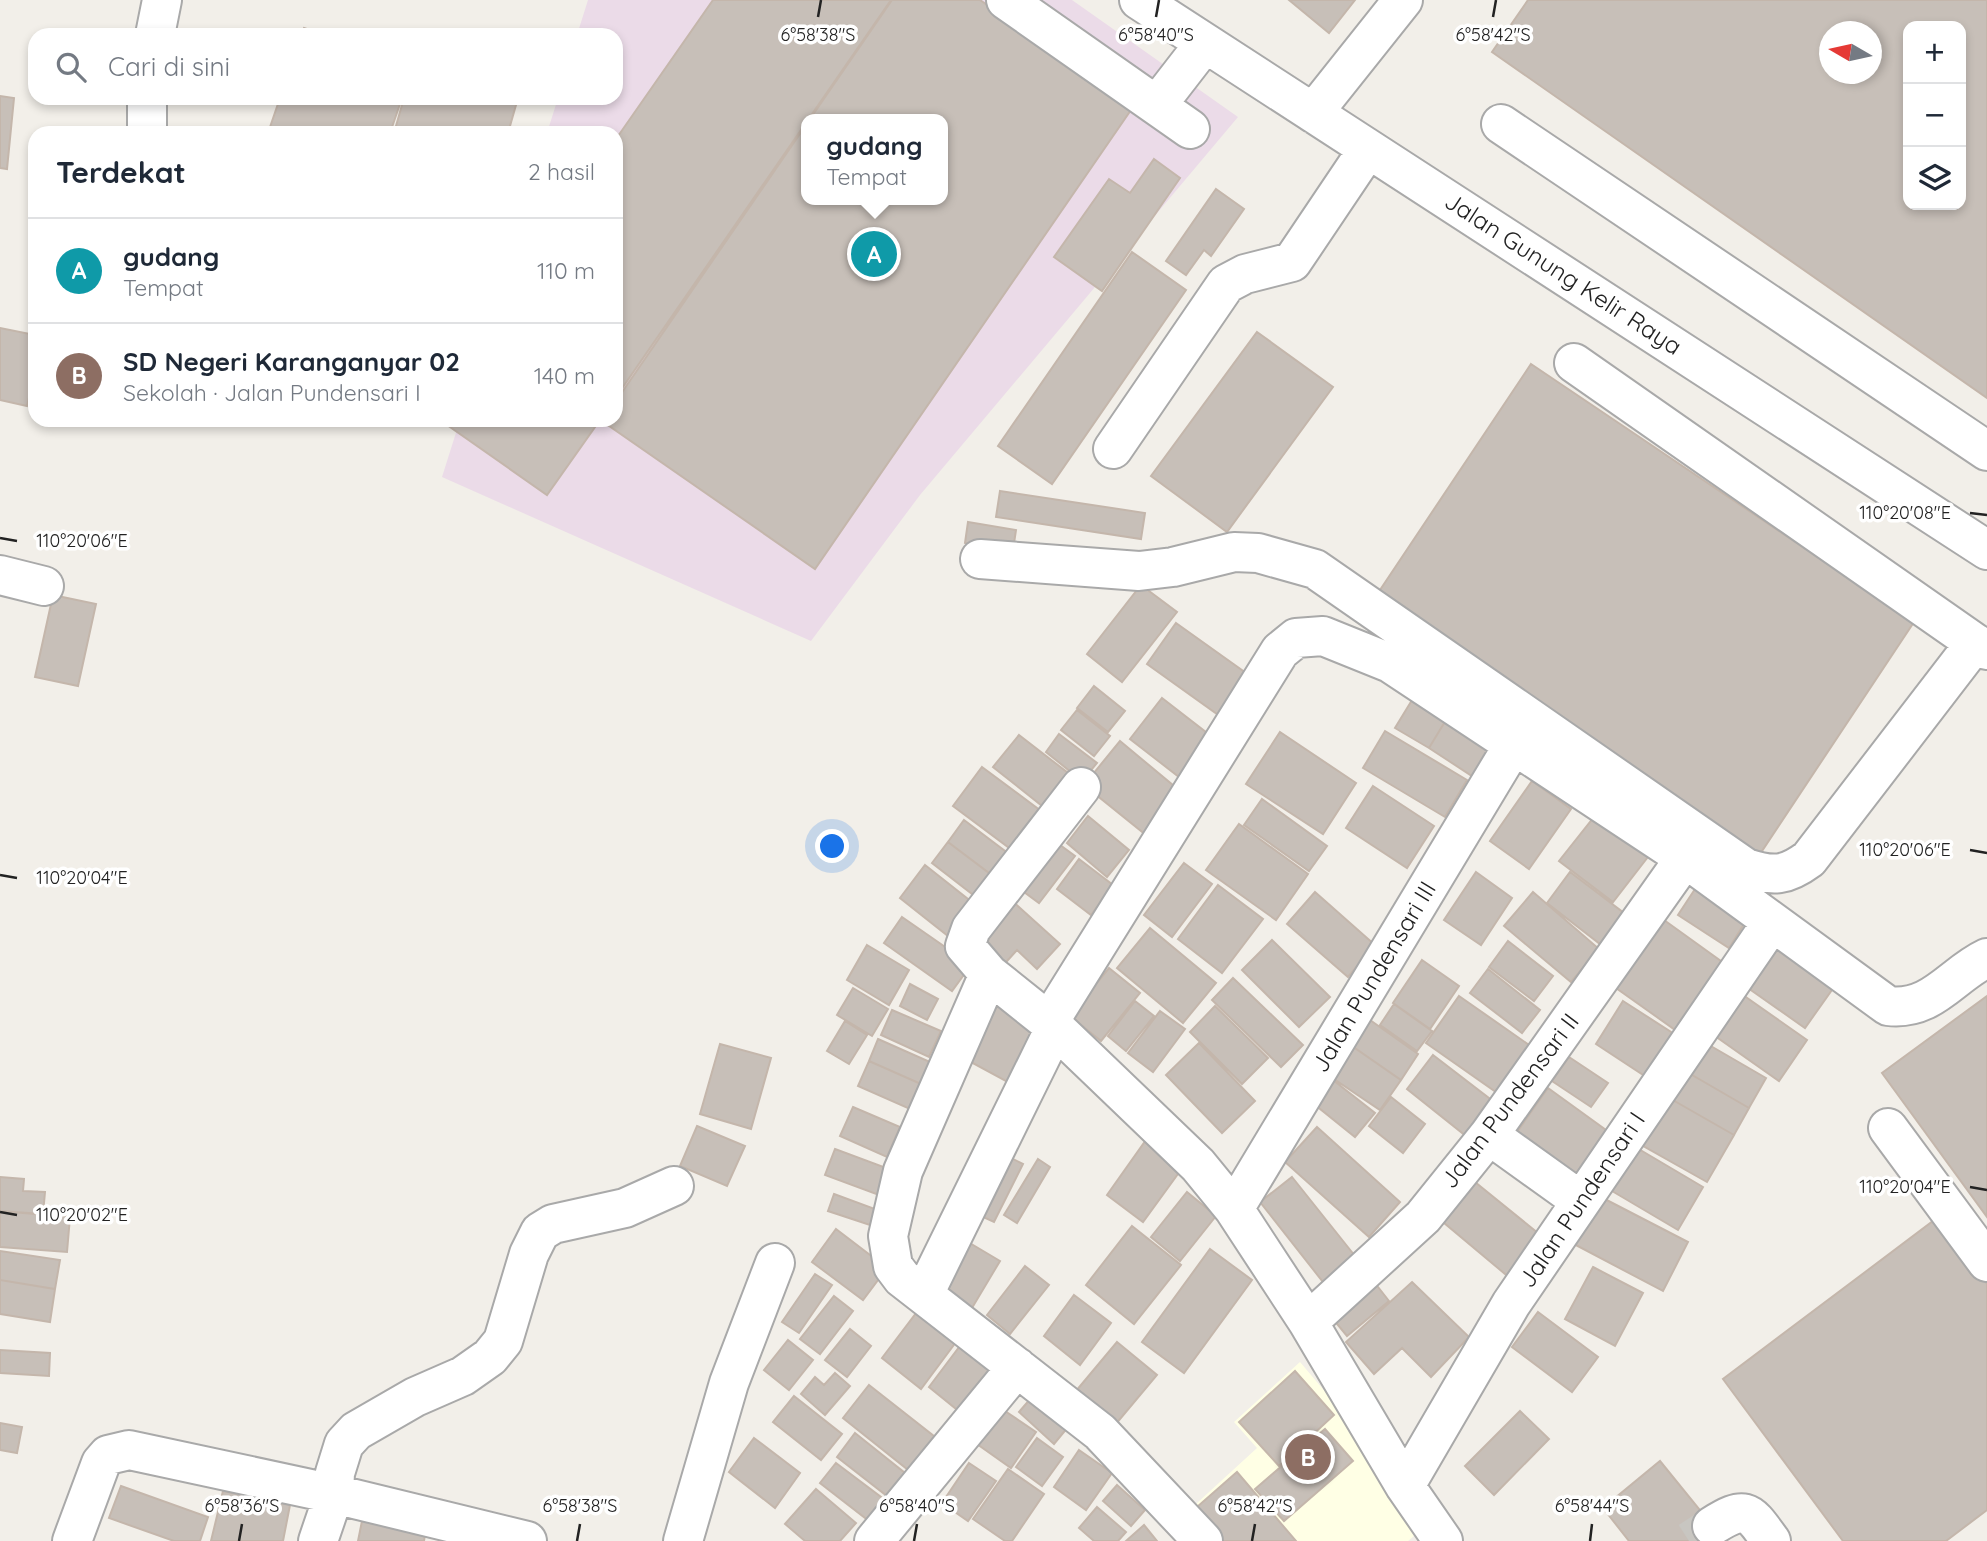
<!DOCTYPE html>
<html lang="id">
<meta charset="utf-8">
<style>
body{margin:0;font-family:Quicksand,sans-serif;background:#f2f2f3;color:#1f2937}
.controls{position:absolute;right:21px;top:21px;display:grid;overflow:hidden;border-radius:14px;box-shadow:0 4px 10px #0003}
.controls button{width:63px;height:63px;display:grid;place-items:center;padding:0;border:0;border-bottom:2px solid #e0e1e3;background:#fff;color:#1f2937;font:35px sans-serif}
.compass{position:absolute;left:1819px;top:21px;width:63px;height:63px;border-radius:50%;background:#fff;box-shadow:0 4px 10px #0003;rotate:279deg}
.you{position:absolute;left:833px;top:847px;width:24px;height:24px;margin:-18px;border:5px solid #fff;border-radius:50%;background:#1a73e8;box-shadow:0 0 0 10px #1a73e833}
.badge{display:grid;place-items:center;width:46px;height:46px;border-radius:50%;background:#d40000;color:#fff;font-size:23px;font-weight:700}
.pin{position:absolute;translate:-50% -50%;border:4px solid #fff;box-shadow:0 2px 7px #0006}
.popup{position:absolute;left:801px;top:114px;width:147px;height:91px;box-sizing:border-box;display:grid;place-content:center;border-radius:14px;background:#fff;filter:drop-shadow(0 2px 5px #0005);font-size:23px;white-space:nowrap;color:#747a83}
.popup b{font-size:26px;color:#1f2937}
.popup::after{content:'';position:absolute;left:50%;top:100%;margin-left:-14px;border:14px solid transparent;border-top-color:#fff}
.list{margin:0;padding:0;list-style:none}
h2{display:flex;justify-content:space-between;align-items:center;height:91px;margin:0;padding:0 28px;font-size:30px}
h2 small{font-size:23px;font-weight:400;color:#747a83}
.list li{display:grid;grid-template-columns:46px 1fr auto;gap:21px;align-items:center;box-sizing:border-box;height:105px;padding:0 28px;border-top:2px solid #e0e1e3}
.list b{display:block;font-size:26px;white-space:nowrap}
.list p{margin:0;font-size:23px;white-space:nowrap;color:#747a83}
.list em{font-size:23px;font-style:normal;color:#747a83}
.icon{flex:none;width:38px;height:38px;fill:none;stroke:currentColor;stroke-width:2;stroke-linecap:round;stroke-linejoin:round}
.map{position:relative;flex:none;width:1987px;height:1541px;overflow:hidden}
.search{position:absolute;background:#fff;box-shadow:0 4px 10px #0003;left:28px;top:28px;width:595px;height:77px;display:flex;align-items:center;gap:18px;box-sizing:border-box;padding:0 24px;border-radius:21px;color:#747a83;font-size:26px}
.panel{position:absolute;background:#fff;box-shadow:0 4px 10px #0003;left:28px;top:126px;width:595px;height:301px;border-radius:21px}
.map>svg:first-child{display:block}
.industrial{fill:#ebdbe8;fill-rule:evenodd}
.education{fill:#ffffe5}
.building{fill:#c7bfb8;stroke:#c4b6ab;stroke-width:2;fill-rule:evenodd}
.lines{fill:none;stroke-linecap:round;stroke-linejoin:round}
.minor-tunnel{stroke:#c8c6c1;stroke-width:38;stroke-dasharray:38 19;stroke-linecap:butt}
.minor-casing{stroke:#a9a9a9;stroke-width:42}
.minor{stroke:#fff;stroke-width:38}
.ticks{fill:none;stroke:#222;stroke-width:2.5}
.labels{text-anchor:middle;stroke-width:7;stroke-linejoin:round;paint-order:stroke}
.street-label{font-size:24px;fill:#222;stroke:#fff}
.ticks-label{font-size:18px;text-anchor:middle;fill:#222;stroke:#fff;stroke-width:7;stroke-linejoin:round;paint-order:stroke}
</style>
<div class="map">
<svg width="1987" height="1541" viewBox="0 0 1987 1541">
<rect width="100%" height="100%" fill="#f2efe9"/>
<!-- industrial -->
<path class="industrial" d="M588,0H1072L1238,117L920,495L811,641L442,477L460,420H616V133H547L558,98H616V35H577ZM806,119H942V200H806Z"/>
<!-- education -->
<path class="education" d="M1300,1362L1344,1414L1414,1536L1408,1541H1208L1184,1515L1257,1448L1234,1422Z"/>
<!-- building -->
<path class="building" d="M713,0H891L616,397V139Z
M892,0H980L1133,107L815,569L602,421L616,420V401L806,125V200H942V119H810Z
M1289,0H1355L1329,33Z
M1528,0H1987V398L1492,52ZM1908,26H1961V205H1908ZM1829,32H1871V74H1829Z
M304,28L324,35H301Z
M0,96L14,98L7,169L0,168Z
M280,98H402L390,133H268Z
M404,98H518L508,133H394Z
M1154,159L1180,178L1102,291L1054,257L1109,179L1130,193Z
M1216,189L1244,209L1211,256L1204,250L1186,275L1166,261Z
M1132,252L1186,290L1052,484L998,446Z
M0,328L35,335V372L27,406L0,400Z
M1257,332L1333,387L1227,532L1151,476Z
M1531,364L1914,622L1760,854L1376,596Z
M440,420H600L547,495Z
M1000,491L1145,513L1141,539L996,517Z
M968,522L1016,530L1013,550L965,543Z
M1141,585L1177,612L1122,682L1087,654Z
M53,595L96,604L78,686L35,677Z
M1176,623L1253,678L1224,719L1147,664Z
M1094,686L1125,711L1108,732L1077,708Z
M1162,698L1220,743L1188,784L1130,739Z
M1412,700L1446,720L1429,748L1395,728Z
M1077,710L1110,736L1094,756L1061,730Z
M1446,720L1493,750L1475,778L1429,748Z
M1385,731L1467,780L1445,817L1363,768Z
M1280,732L1356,783L1323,834L1246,784Z
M1059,734L1097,763L1082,781L1046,752Z
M1019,735L1072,776L1046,809L993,767Z
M1120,741L1186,796L1151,839L1084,785Z
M982,767L1045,814L1016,853L953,806Z
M1532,781L1571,809L1529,869L1490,841Z
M1373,786L1434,826L1407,868L1346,828Z
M1262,799L1327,846L1309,871L1244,825Z
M1598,812L1651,853L1613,902L1559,861Z
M1088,816L1129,850L1107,877L1067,843Z
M964,820L1009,854L993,876L948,842Z
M1239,824L1308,874L1276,920L1206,870Z
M948,842L993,876L976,897L932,863Z
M1056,842L1075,856L1039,903L1020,889Z
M1079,859L1113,885L1091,915L1057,889Z
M1184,863L1212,884L1172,937L1144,915Z
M925,865L973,903L948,936L900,898Z
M1476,872L1512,898L1481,945L1444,920Z
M1570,872L1624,913L1600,944L1547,903Z
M1218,885L1263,919L1222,973L1178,939Z
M1695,889L1746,921L1729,948L1678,915Z
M1315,892L1375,945L1348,977L1287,924Z
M1533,892L1599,949L1571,982L1504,926Z
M1010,899L1060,944L1037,969L1017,950L998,971L969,945Z
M902,917L971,965L952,991L884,943Z
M1664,920L1732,969L1685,1037L1616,988Z
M1150,928L1216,983L1183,1023L1117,968Z
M1782,939L1839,980L1805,1028L1748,988Z
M1272,940L1330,997L1299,1027L1242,970Z
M1508,941L1553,976L1534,1001L1489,967Z
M867,945L909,970L889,1005L847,980Z
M1422,960L1459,986L1430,1029L1393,1003Z
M1109,968L1140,993L1101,1041L1070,1016Z
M1488,969L1540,1010L1522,1033L1470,993Z
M1233,978L1303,1045L1281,1067L1212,1000Z
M910,984L938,999L927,1020L900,1006Z
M853,988L888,1009L872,1036L837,1015Z
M1743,995L1807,1040L1779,1081L1715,1036Z
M1459,996L1539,1052L1506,1099L1426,1043Z
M1987,996V1217L1882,1073Z
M989,999L1045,1031L1015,1086L958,1055Z
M1135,1001L1154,1016L1126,1051L1108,1036Z
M1623,1001L1682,1039L1654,1082L1596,1044Z
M1394,1004L1432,1031L1417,1051L1380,1025Z
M1215,1006L1268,1058L1242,1084L1190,1032Z
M892,1010L941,1031L929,1057L881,1035Z
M1160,1011L1185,1029L1153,1072L1128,1053Z
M1370,1020L1418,1054L1401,1080L1352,1046Z
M845,1021L867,1035L849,1064L827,1051Z
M1697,1038L1766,1078L1749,1108L1680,1068Z
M878,1039L930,1062L921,1084L869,1061Z
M1199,1043L1255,1101L1222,1133L1166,1075Z
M720,1044L771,1058L751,1129L700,1114Z
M1352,1046L1401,1080L1380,1110L1331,1077Z
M1433,1055L1498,1105L1471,1140L1407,1089Z
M1569,1057L1608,1083L1591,1107L1552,1081Z
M869,1061L921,1084L910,1109L858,1086Z
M1680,1068L1749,1108L1734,1135L1664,1095Z
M1333,1080L1375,1113L1355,1137L1314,1104Z
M1548,1088L1606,1130L1576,1174L1517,1132Z
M1664,1095L1734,1135L1707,1182L1638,1143Z
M1391,1097L1425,1124L1403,1153L1369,1126Z
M853,1107L900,1127L887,1157L840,1136Z
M697,1126L745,1146L727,1186L680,1166Z
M1317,1127L1400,1202L1369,1237L1285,1162Z
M1146,1140L1183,1167L1143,1222L1107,1195Z
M1637,1148L1703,1187L1678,1230L1612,1191Z
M835,1149L889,1169L879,1195L825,1175Z
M999,1152L1023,1164L994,1222L970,1211Z
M1038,1159L1050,1167L1017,1223L1004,1215Z
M0,1177L24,1179L23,1191L45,1192L43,1214L0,1211Z
M1292,1177L1355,1256L1323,1282L1260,1202Z
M1475,1182L1544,1238L1511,1279L1443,1222Z
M1187,1192L1216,1216L1180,1261L1151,1237Z
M834,1194L875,1209L870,1225L828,1211Z
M1597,1195L1688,1242L1663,1291L1572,1243Z
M0,1211L70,1217L67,1252L0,1247Z
M1937,1218L1987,1284V1510L1946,1541H1843L1723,1379Z
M1132,1226L1181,1265L1134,1324L1086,1285Z
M836,1229L887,1268L863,1300L812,1262Z
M963,1239L1000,1261L972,1308L935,1286Z
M1210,1249L1252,1280L1184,1373L1142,1342Z
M0,1251L60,1260L55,1289L0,1280Z
M1025,1266L1049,1285L1010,1334L987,1315Z
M1593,1267L1643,1293L1615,1346L1565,1319Z
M815,1274L832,1285L799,1333L782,1322Z
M1371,1278L1389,1301L1347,1336L1329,1314Z
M0,1280L55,1289L50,1322L0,1314Z
M1412,1282L1469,1337L1431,1377L1402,1348L1374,1374L1346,1342Z
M1074,1295L1111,1323L1080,1365L1044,1336Z
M834,1296L853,1311L820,1354L800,1339Z
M923,1304L962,1334L921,1389L882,1358Z
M1538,1312L1598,1357L1572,1392L1512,1347Z
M850,1329L871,1346L847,1377L825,1360Z
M966,1338L1004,1367L966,1417L929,1387Z
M788,1340L813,1360L789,1390L764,1370Z
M1117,1342L1157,1375L1115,1425L1076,1391Z
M0,1350L50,1353L49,1376L0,1373Z
M1295,1371L1334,1415L1279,1466L1239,1422Z
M835,1373L850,1386L825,1415L801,1394L815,1377L824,1385Z
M869,1385L944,1444L917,1477L843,1418Z
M1038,1390L1073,1421L1054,1444L1019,1412Z
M794,1396L842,1434L821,1460L773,1422Z
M1002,1409L1036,1432L1011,1468L977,1444Z
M1520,1411L1549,1439L1494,1495L1465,1466Z
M0,1423L22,1427L17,1453L0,1450Z
M1325,1429L1353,1461L1284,1521L1255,1489Z
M855,1433L905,1473L887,1496L837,1457Z
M754,1438L800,1473L775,1508L729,1472Z
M1037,1438L1063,1457L1042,1486L1016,1467Z
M1079,1450L1112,1473L1086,1510L1054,1487Z
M1660,1461L1725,1541H1629L1603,1508Z
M836,1463L885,1500L869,1521L820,1483Z
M969,1463L996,1481L968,1521L942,1503Z
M1008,1469L1044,1494L1012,1541H1005L973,1519Z
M1237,1472L1296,1541H1213L1189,1514Z
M1117,1485L1145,1510L1131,1526L1103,1501Z
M121,1486L208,1517L200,1541H174L109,1518Z
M816,1489L856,1523L840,1541H805L785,1524Z
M223,1491L290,1505L283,1541H211Z
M1097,1507L1126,1532L1118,1541H1094L1079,1528Z
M364,1511L427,1523L424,1541H358Z
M1144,1525L1157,1541H1126Z"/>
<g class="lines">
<!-- minor-tunnel -->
<path class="minor-tunnel" d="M1689,1541L1712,1526"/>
<defs>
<path id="minor" d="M1006,0L1190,129
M1139,0L1987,550
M155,35L162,0
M147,98V133
M1157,105L1205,43
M1313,113L1403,0
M1501,124L1987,451
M1574,363L1975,643
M1113,449L1226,284L1245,274L1292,262L1368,149
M980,559L1139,571L1173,567L1234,552L1258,553L1315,569L1746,868C1774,877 1786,876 1809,859L1975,643L1987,650
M0,575L44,586
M1081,787L971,929L965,946L989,974L1049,1022L1198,1165L1234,1209L1308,1322L1405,1486L1443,1541
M989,974L903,1171L888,1236L893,1266L902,1278L1100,1432L1203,1541
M1049,1022L1280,651L1296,638L1323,636L1390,663L1685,858L1888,1006C1933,1011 1951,975 1987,958
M1888,1128L1987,1262
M1489,1135L1581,1201
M1234,1209L1514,744
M924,1294L1054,1030
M1308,1322L1423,1217L1489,1135L1685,858
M1405,1486L1511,1304L1772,922
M1712,1526C1747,1504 1749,1511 1771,1541
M72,1541L101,1463L108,1455L129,1450L334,1494L527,1541
M318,1541L334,1494L335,1473L344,1444L356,1431L415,1397L463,1376L490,1357L503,1341L529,1254L540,1232L553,1224L625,1208L674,1186
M683,1541L729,1383L775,1263
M874,1541L1017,1367"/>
</defs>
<!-- minor casing -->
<use href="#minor" class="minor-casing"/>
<!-- minor -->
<use href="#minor" class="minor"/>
</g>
<!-- ticks -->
<path class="ticks" d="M818,17L821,0M1156,17L1159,0M1493,17L1496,0M1970,513L1987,515M0,538L17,541M1970,850L1987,853M0,875L17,878M1970,1187L1987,1190M0,1212L17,1215M239,1541L242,1524M577,1541L580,1524M914,1541L917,1524M1252,1541L1255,1524M1590,1541L1592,1524"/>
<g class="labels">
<!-- street labels -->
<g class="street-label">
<text transform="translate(1563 274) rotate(33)" y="8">Jalan Gunung Kelir Raya</text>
<text transform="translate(1374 977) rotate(-59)" y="8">Jalan Pundensari III</text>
<text transform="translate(1510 1101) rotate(-53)" y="8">Jalan Pundensari II</text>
<text transform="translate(1582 1200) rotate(-56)" y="8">Jalan Pundensari I</text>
</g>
</g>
<g class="ticks-label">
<text x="818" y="41">6°58'38"S</text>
<text x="1156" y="41">6°58'40"S</text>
<text x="1493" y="41">6°58'42"S</text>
<text x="1905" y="519">110°20'08"E</text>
<text x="82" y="547">110°20'06"E</text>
<text x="1905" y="856">110°20'06"E</text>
<text x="82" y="884">110°20'04"E</text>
<text x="1905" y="1193">110°20'04"E</text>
<text x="82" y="1221">110°20'02"E</text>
<text x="242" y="1512">6°58'36"S</text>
<text x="580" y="1512">6°58'38"S</text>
<text x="917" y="1512">6°58'40"S</text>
<text x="1255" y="1512">6°58'42"S</text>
<text x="1592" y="1512">6°58'44"S</text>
</g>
</svg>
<div class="controls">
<button>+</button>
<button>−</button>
<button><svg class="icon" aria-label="layers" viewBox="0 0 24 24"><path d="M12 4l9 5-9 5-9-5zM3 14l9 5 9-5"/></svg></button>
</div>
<svg class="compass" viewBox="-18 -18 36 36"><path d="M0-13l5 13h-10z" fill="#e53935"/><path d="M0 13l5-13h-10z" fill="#747a83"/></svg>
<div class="you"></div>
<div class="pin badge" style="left:874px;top:254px;background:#0f9aa8">A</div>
<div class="popup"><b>gudang</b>Tempat</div>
<div class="pin badge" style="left:1308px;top:1457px;background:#8d6e63">B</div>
<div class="search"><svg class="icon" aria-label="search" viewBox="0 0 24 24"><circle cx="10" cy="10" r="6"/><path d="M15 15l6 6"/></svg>Cari di sini</div>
<section class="panel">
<h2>Terdekat<small>2 hasil</small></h2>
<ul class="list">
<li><span class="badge" style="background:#0f9aa8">A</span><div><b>gudang</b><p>Tempat</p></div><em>110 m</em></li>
<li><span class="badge" style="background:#8d6e63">B</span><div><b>SD Negeri Karanganyar 02</b><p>Sekolah · Jalan Pundensari I</p></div><em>140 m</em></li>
</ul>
</section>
</div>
